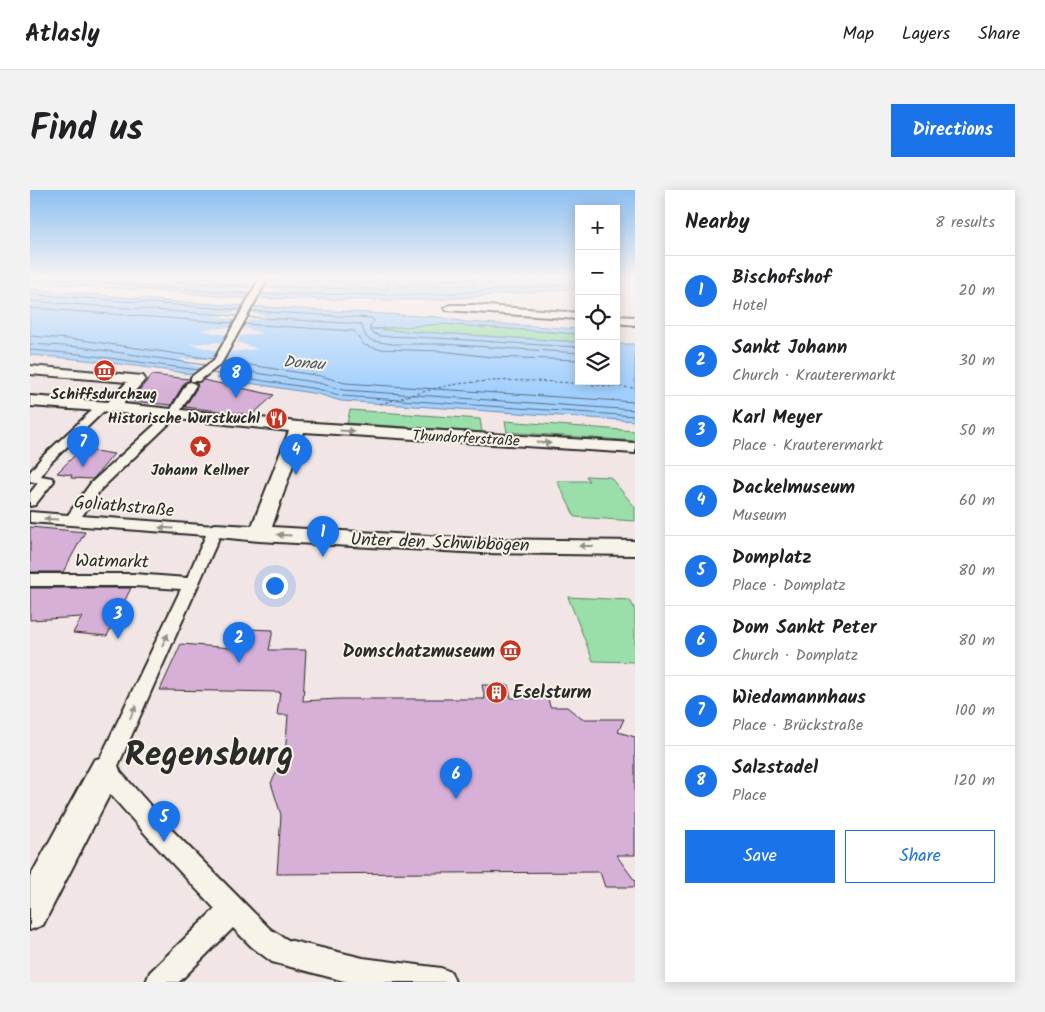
<!DOCTYPE html>
<meta charset="utf-8">
<style>
body{margin:0;font-family:Kalam,sans-serif;background:#f2f2f2;color:#202124}
.controls{position:absolute;right:15px;top:15px;display:grid;overflow:hidden;border-radius:0px;box-shadow:0 2px 12px #0003}
.controls button{width:45px;height:45px;display:grid;place-items:center;padding:0;border:0;border-bottom:1px solid #e0e0e0;background:#fff;color:#202124;font:25px sans-serif}
.you{position:absolute;left:244px;top:395px;width:18px;height:18px;margin:-12px;border:4px solid #fff;border-radius:50%;background:#1a73e8;box-shadow:0 0 0 8px #1a73e833}
.badge{display:grid;place-items:center;width:32px;height:32px;border-radius:50%;background:#1a73e8;color:#fff;font-size:16px;font-weight:700}
.pin{position:absolute;translate:-50% -41px;filter:drop-shadow(0 1px 2px #0008)}
.pin::after{content:'';position:absolute;top:26px;width:18px;height:15px;background:inherit;clip-path:polygon(0 0,100% 0,50% 100%)}
.list{margin:0;padding:0;list-style:none}
h2{display:flex;justify-content:space-between;align-items:center;height:65px;margin:0;padding:0 20px;font-size:21px}
h2 small{font-size:16px;font-weight:400;color:#757577}
.list li{display:grid;grid-template-columns:32px 1fr auto;gap:15px;align-items:center;box-sizing:border-box;height:70px;padding:0 20px;border-top:1px solid #e0e0e0}
.list b{display:block;font-size:19px;white-space:nowrap}
.list p{margin:0;font-size:16px;white-space:nowrap;color:#757577}
.list em{font-size:16px;font-style:normal;color:#757577}
.actions{display:flex;gap:10px;padding:15px 20px}
.actions a{flex:1;padding:11px 0;border:1px solid #1a73e8;border-radius:0px;text-align:center;font-size:18px;color:#1a73e8}
.actions .main{background:#1a73e8;color:#fff}
.icon{flex:none;width:28px;height:28px;fill:none;stroke:currentColor;stroke-width:2;stroke-linecap:round;stroke-linejoin:round}
.map{position:relative;flex:none;width:605px;height:792px;overflow:hidden;border-radius:0px}
header{display:flex;align-items:center;gap:30px;box-sizing:border-box;height:70px;padding:0 25px;background:#fff;border-bottom:1px solid #e0e0e0}
header strong{font-size:24px}
nav{display:flex;gap:28px;margin-inline-start:auto;font-size:18px}
.intro{display:flex;align-items:center;justify-content:space-between;box-sizing:border-box;height:120px;padding:0 30px}
h1{margin:0;font-size:35px}
.button{padding:12px 22px;border-radius:0px;background:#1a73e8;color:#fff;font-size:18px;font-weight:700}
main{display:flex;gap:30px;padding:0 30px}
aside{flex:1;background:#fff;border-radius:0px;box-shadow:0 2px 12px #0003}
.map>svg:first-child{display:block}
.green{fill:#9adea9;stroke:#62846a}
.water{fill:#a2d0fe;stroke:#728eaa}
.pier{fill:#f1e6e5}
.lines{fill:none;stroke-linecap:round;stroke-linejoin:round}
.shore{stroke:#5b6d7f;stroke-width:1}
.ferry{stroke:#495460;stroke-width:1;stroke-dasharray:3 2.5;stroke-linecap:butt}
.building{fill:#d7b0d8;stroke:#2b2b2b}
.pedestrian-casing{stroke:#2b2b2b;stroke-width:4}
.minor-casing{stroke:#2b2b2b;stroke-width:4}
.pedestrian{fill:#f7f3e8;fill-rule:evenodd}
.minor{fill:#f7f3e8;fill-rule:evenodd}
.oneway{fill:#918f8a}
.labels{text-anchor:middle;stroke-width:4;stroke-linejoin:round;paint-order:stroke}
.far-poi-label{font-size:15px;font-weight:bold;fill:#2b2b2b;stroke:#f7f3e8}
.far-street-label{font-size:15px;fill:#2b2b2b;stroke:#f7f3e8}
.far-water-label{font-size:16px;font-style:italic;fill:#495460;stroke:#f7f3e8}
.street-label{font-size:18px;fill:#2b2b2b;stroke:#f7f3e8}
.poi-label{font-size:18px;font-weight:bold;fill:#2b2b2b;stroke:#f7f3e8;text-anchor:end}
.near-town-label{font-size:34px;font-weight:bold;fill:#2b2b2b;stroke:#f7f3e8}
</style>
<header>
<strong>Atlasly</strong>
<nav><a>Map</a><a>Layers</a><a>Share</a></nav>
</header>
<div class="intro"><h1>Find us</h1><a class="button">Directions</a></div>
<main>
<div class="map">
<svg width="605" height="792" viewBox="0 0 605 792">
<rect width="100%" height="100%" fill="#f1e6e5"/>
<filter id="ink" filterUnits="userSpaceOnUse"><feTurbulence type="fractalNoise" baseFrequency=".02" numOctaves="2"/><feDisplacementMap in="SourceGraphic" scale="10" xChannelSelector="R" yChannelSelector="G"/><feConvolveMatrix kernelMatrix="1 2 1 2 8 2 1 2 1" color-interpolation-filters="sRGB"/></filter>
<g filter="url(#ink)">
<!-- green -->
<path class="green" d="M337,88H498L375,91Z
M413,134L549,144V152L339,139Z
M320,220L450,229L452,242L317,233Z
M475,231L605,241V251L477,242Z
M556,286L580,287L605,317V331L545,327L527,291H559Z
M538,407L600,410L605,420V472L563,471Z"/>
<!-- water -->
<path class="water" d="M21,88H337L375,91L549,88V98L402,110H352L209,108L133,101L2,92L6,89Z
M0,99L148,112L407,127L436,132L549,139V144L413,134L340,139L549,152V191H586V154H605V231L311,211L288,204C192,189 97,172 0,165Z"/>
<!-- pier -->
<path class="pier" d="M210,88H255L238,92L236,98L253,100L233,103L230,111H215L220,103L200,99L224,97L227,92L207,89Z
M209,112L233,114L226,115L223,123L242,128L219,130L215,138L232,143L211,146L207,152L228,159L201,162L196,170L217,178L191,180L184,191L158,186L173,177L161,175L149,169H183L188,161L158,154L193,152L197,145L170,140L201,137L205,130L180,125L210,122L215,115Z"/>
<g class="lines">
<!-- shore -->
<path class="shore" d="M11,88L220,104
M108,88L223,97
M363,88L366,94L375,96L441,95L446,93L447,88
M453,88L455,94L538,88
M238,90L347,92L349,88
M234,97L356,99L359,97L357,88
M0,104L211,120
M231,104L401,105L549,94
M0,111L207,126
M0,118L203,133
M222,121L342,128L344,131L340,136V141L349,146C416,147 482,154 549,157
M218,127L331,134L336,147L343,151L362,154H412L549,163
M214,134L324,141L334,155L348,159L411,161L461,167L549,170
M0,146L51,150L183,169
M0,154L50,157L175,175
M0,160L49,164L168,180
M194,171L291,186L315,193L605,212
M189,177L289,193L313,200L605,220
M182,183L288,199L312,206L605,226"/>
<!-- ferry -->
<path class="ferry" d="M350,214C376,207 402,198 428,194C487,186 547,194 605,198"/>
</g>
<!-- building -->
<path class="building" d="M122,185L159,189V191L155,192L141,215L100,211Z
M173,190L244,205L222,225L155,217L168,196L166,193Z
M50,260L65,261L84,264L63,289L41,288L42,285L27,283Z
M0,337L55,342L33,382H0Z
M0,398H101L77,446L43,443L52,427L0,430Z
M219,439L243,440L239,460H276L273,511L308,509H455L452,495H478L481,508H518L520,517H537L552,529H594L588,542L605,547V665H586L605,691V697H575L570,682L247,684L251,625L241,593L255,566L258,525H247L250,502L130,500L151,454L215,459Z"/>
<g class="lines">
<defs>
<path id="pedestrian" d="M230,88H238L191,174L169,191H161V187L184,170Z
M161,192L166,195L148,225L71,299L52,326L185,336L190,337L192,341L87,578L141,639L240,739L258,750L333,768L411,778L421,782L425,792H318L242,772L222,757L203,738L149,792H116L120,782L185,719L125,655L67,589L64,581L151,399L104,396H0V384H104L157,388L176,345L0,332V322L38,325L61,293L140,221L157,193Z
M73,213L77,214L78,216L77,218L20,273L11,286L22,288L24,291L5,315L0,316V303L8,293L0,291V282L12,267L69,214Z"/>
<path id="minor" d="M420,115H445L549,123V129L416,120L414,118Z
M586,126L605,127V135L586,133Z
M0,176L113,186L115,189L113,192L93,214L268,232L605,253V263L274,242L242,337L452,349L605,351V365L452,363L229,351L178,346L175,341L178,336L185,334L222,336L259,241L82,222L0,216V206L78,212L97,192L0,184Z
M75,566L86,570L90,581L86,592L13,735L0,740V687L64,570Z"/>
</defs>
<!-- pedestrian casing -->
<use href="#pedestrian" class="pedestrian-casing"/>
<!-- minor casing -->
<use href="#minor" class="minor-casing"/>
<!-- pedestrian -->
<use href="#pedestrian" class="pedestrian"/>
<!-- minor -->
<use href="#minor" class="minor"/>
</g>
<!-- one-way arrows -->
<defs><path id="oneway-solid" d="M-6-.8H1V-3.2L6.5 0L1 3.2V.8H-6Z" transform="scale(1.25)"/></defs>
<g class="oneway">
<use href="#oneway-solid" transform="translate(317 241) rotate(4)"/>
<use href="#oneway-solid" transform="translate(514 253) rotate(3)"/>
<use href="#oneway-solid" transform="translate(21 329) rotate(-177)"/>
<use href="#oneway-solid" transform="translate(136 338) rotate(-177)"/>
<use href="#oneway-solid" transform="translate(254 345) rotate(-177)"/>
<use href="#oneway-solid" transform="translate(556 356) rotate(180)"/>
<use href="#oneway-solid" transform="translate(135 450) rotate(-64)"/>
<use href="#oneway-solid" transform="translate(103 522) rotate(-66)"/>
</g>
</g>
<!-- sky -->
<linearGradient id="sky" x2="0" y2="1"><stop stop-color="#8cbff1"/><stop offset="0.44" stop-color="#f9f4f3"/><stop offset="1" stop-color="#f9f4f3" stop-opacity="0"/></linearGradient>
<rect width="605" height="199" fill="url(#sky)"/>
<!-- icons -->
<defs>
<symbol id="museum-disc" viewBox="-11 -11 22 22"><circle r="9.5" fill="#c8321e" stroke="#f7f3e8"/><path d="M0-6L6-3V-2H-6V-3ZM-5-1h2V3h-2ZM-1-1h2V3h-2ZM3-1h2V3H3ZM-6 4H6V6H-6Z" fill="#fff"/></symbol>
<symbol id="restaurant-disc" viewBox="-11 -11 22 22"><circle r="9.5" fill="#c8321e" stroke="#f7f3e8"/><path d="M-5-6h1v4h1v-4h1v4h1v-4h1v5L-1.5 .5V6h-2V.5L-5-1ZM5-6V6H3V1.5H1.5Q1.5-4 5-6Z" fill="#fff"/></symbol>
<symbol id="sight-disc" viewBox="-11 -11 22 22"><circle r="9.5" fill="#c8321e" stroke="#f7f3e8"/><path d="M0-6L1.8-2.2L6-1.7L2.9 1.2L3.7 5.4L0 3.3L-3.7 5.4L-2.9 1.2L-6-1.7L-1.8-2.2Z" fill="#fff"/></symbol>
<symbol id="building-disc" viewBox="-11 -11 22 22"><circle r="9.5" fill="#c8321e" stroke="#f7f3e8"/><path d="M-4-6H4V6H1V3H-1V6H-4ZM-2.5-4.3h1.7v1.8h-1.7ZM.8-4.3h1.7v1.8H.8ZM-2.5-1h1.7V.8h-1.7ZM.8-1h1.7V.8H.8Z" fill="#fff"/></symbol>
</defs>
<g fill-rule="evenodd">
<use href="#museum-disc" x="62" y="168" width="25" height="25"/>
<use href="#restaurant-disc" x="234" y="216" width="25" height="25"/>
<use href="#sight-disc" x="158" y="244" width="25" height="25"/>
<use href="#museum-disc" x="468" y="448" width="25" height="25"/>
<use href="#building-disc" x="454" y="490" width="25" height="25"/>
</g>
<g class="labels">
<!-- far-poi labels -->
<g class="far-poi-label">
<text x="74" y="209">Schiffsdurchzug</text>
<text x="230" y="233" text-anchor="end">Historische Wurstkuchl</text>
<text x="170" y="285">Johann Kellner</text>
</g>
<!-- far-street labels -->
<g class="far-street-label">
<text transform="translate(436 248) rotate(3)" y="5">Thundorferstraße</text>
</g>
<!-- far-water labels -->
<g class="far-water-label">
<text transform="translate(274 172) rotate(4)" y="6">Donau</text>
</g>
<!-- street labels -->
<g class="street-label">
<text transform="translate(94 316) rotate(5)" y="6">Goliathstraße</text>
<text transform="translate(410 352) rotate(2)" y="6">Unter den Schwibbögen</text>
<text transform="translate(82 371) rotate(1)" y="6">Watmarkt</text>
</g>
<!-- poi labels -->
<g class="poi-label">
<text x="465" y="467">Domschatzmuseum</text>
<text x="483" y="508" text-anchor="start">Eselsturm</text>
</g>
<!-- near-town labels -->
<g class="near-town-label">
<text x="179" y="575">Regensburg</text>
</g>
</g>
</svg>
<div class="controls">
<button>+</button>
<button>−</button>
<button><svg class="icon" aria-label="locate" viewBox="0 0 24 24"><circle cx="12" cy="12" r="6"/><path d="M12 2v4M12 18v4M2 12h4M18 12h4"/></svg></button>
<button><svg class="icon" aria-label="layers" viewBox="0 0 24 24"><path d="M12 4l9 5-9 5-9-5zM3 14l9 5 9-5"/></svg></button>
</div>
<div class="you"></div>
<div class="pin badge" style="left:293px;top:367px">1</div>
<div class="pin badge" style="left:209px;top:473px">2</div>
<div class="pin badge" style="left:88px;top:449px">3</div>
<div class="pin badge" style="left:266px;top:285px">4</div>
<div class="pin badge" style="left:134px;top:652px">5</div>
<div class="pin badge" style="left:426px;top:609px">6</div>
<div class="pin badge" style="left:53px;top:277px">7</div>
<div class="pin badge" style="left:206px;top:208px">8</div>
</div>
<aside>
<h2>Nearby<small>8 results</small></h2>
<ul class="list">
<li><span class="badge">1</span><div><b>Bischofshof</b><p>Hotel</p></div><em>20 m</em></li>
<li><span class="badge">2</span><div><b>Sankt Johann</b><p>Church · Krauterermarkt</p></div><em>30 m</em></li>
<li><span class="badge">3</span><div><b>Karl Meyer</b><p>Place · Krauterermarkt</p></div><em>50 m</em></li>
<li><span class="badge">4</span><div><b>Dackelmuseum</b><p>Museum</p></div><em>60 m</em></li>
<li><span class="badge">5</span><div><b>Domplatz</b><p>Place · Domplatz</p></div><em>80 m</em></li>
<li><span class="badge">6</span><div><b>Dom Sankt Peter</b><p>Church · Domplatz</p></div><em>80 m</em></li>
<li><span class="badge">7</span><div><b>Wiedamannhaus</b><p>Place · Brückstraße</p></div><em>100 m</em></li>
<li><span class="badge">8</span><div><b>Salzstadel</b><p>Place</p></div><em>120 m</em></li>
</ul>
<div class="actions"><a class="main">Save</a><a>Share</a></div>
</aside>
</main>
